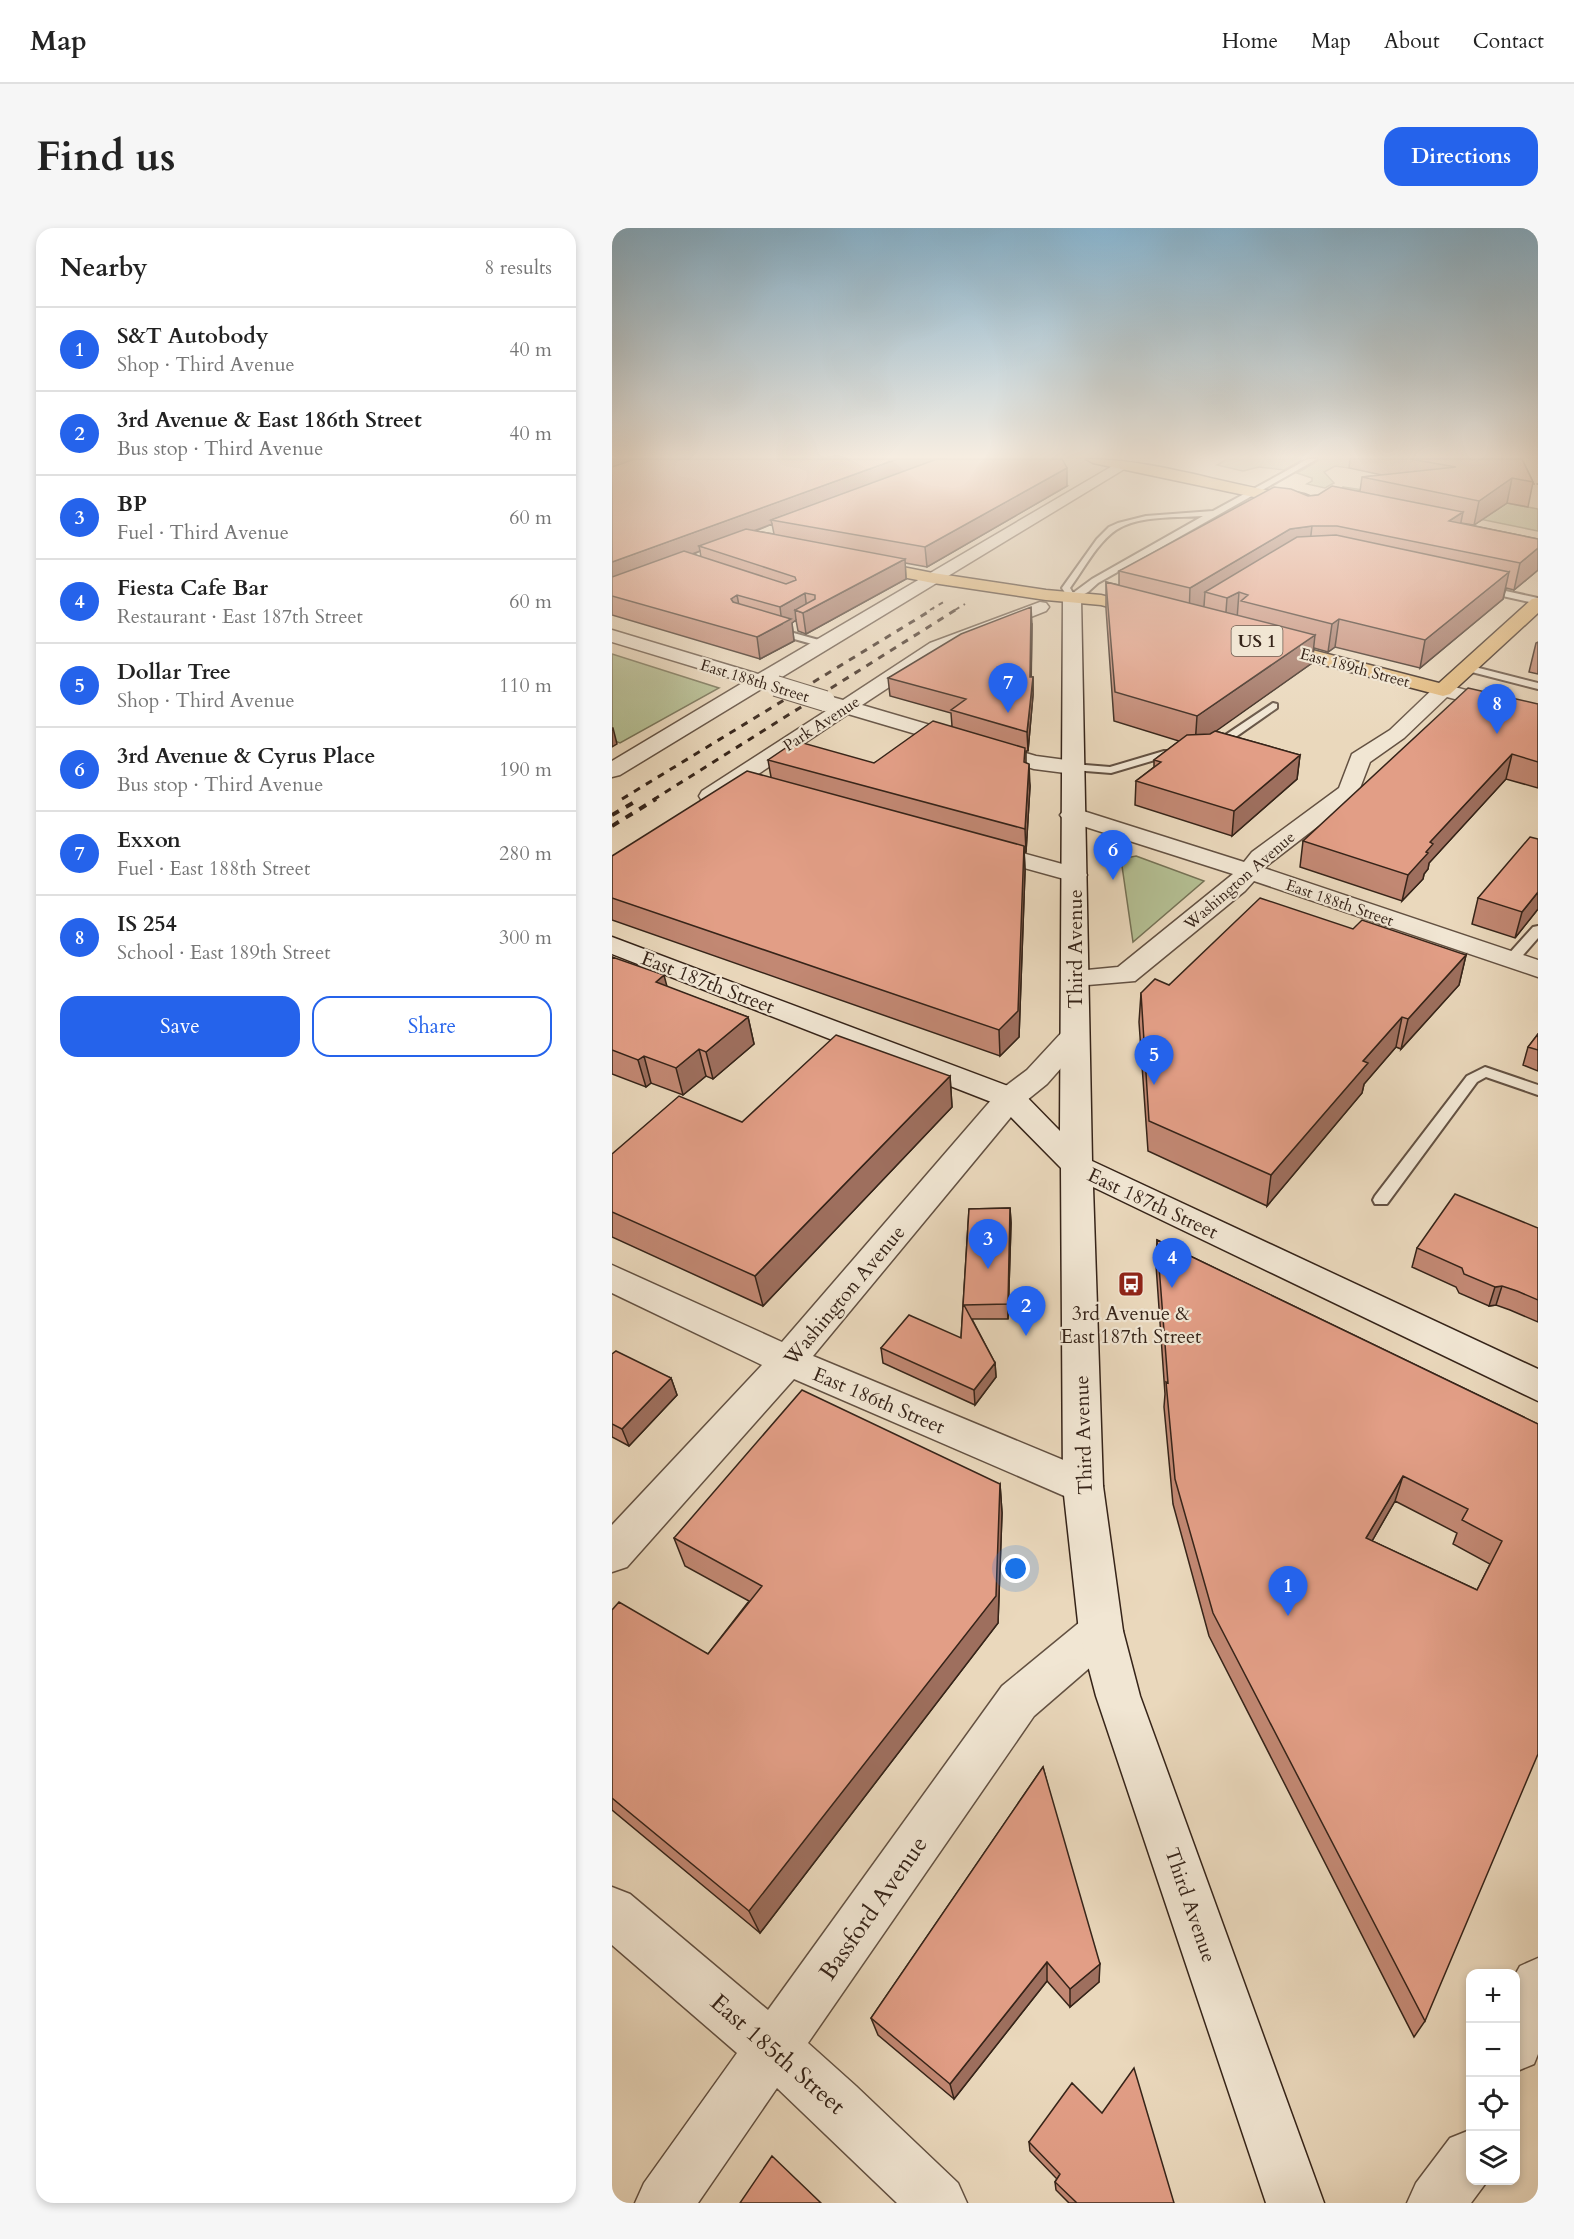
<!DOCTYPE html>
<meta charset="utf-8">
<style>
body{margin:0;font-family:Cardo,serif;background:#f6f6f6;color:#222}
.controls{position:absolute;right:18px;bottom:18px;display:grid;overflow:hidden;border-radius:12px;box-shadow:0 3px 9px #0003}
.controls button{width:54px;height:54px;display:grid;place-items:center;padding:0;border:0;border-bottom:2px solid #e0e0e0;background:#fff;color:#222;font:30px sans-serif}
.you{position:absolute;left:404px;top:1341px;width:21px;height:21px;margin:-15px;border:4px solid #fff;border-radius:50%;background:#1a73e8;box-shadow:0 0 0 9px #1a73e833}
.badge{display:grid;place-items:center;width:39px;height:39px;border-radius:50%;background:#2563eb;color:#fff;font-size:20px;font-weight:700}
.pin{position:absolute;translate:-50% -50px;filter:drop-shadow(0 2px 3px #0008)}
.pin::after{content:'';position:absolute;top:32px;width:21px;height:18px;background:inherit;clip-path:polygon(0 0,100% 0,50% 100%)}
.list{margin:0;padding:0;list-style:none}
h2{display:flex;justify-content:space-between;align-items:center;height:78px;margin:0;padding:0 24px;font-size:26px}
h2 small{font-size:20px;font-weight:400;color:#767676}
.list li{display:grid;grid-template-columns:39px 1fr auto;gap:18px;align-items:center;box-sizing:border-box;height:84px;padding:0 24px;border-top:2px solid #e0e0e0}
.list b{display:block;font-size:22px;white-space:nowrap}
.list p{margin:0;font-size:20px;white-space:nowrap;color:#767676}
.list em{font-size:20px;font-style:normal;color:#767676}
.actions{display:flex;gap:12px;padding:18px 24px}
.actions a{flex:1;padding:14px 0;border:2px solid #2563eb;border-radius:18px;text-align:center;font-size:21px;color:#2563eb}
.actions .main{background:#2563eb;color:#fff}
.icon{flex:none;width:33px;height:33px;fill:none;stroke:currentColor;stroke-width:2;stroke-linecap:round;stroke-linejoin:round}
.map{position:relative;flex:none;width:926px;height:1975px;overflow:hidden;border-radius:18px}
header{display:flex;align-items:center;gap:36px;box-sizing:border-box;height:84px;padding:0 30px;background:#fff;border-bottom:2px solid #e0e0e0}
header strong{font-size:28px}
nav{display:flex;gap:33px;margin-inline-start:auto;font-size:21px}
.intro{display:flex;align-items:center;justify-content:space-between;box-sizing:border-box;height:144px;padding:0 36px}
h1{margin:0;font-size:42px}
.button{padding:15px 27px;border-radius:18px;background:#2563eb;color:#fff;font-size:21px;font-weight:700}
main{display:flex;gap:36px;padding:0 36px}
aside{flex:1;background:#fff;border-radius:18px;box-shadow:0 3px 9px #0003}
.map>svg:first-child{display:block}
.green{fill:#b4bf93;stroke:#757256;stroke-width:1.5}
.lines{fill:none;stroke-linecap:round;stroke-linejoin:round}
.lane-casing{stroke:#635142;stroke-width:4}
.street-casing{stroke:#635142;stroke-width:3}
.secondary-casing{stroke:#362419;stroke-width:3}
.primary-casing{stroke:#362419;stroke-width:3}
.path{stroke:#362419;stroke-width:1.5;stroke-dasharray:2 1.5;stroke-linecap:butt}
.lane{fill:#f1e6d3;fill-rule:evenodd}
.street{fill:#f1e6d3;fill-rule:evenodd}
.secondary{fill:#f1e6d3;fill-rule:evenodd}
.primary{fill:#e5bc7e;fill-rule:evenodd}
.rail-far2{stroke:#362419;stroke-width:2;stroke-dasharray:5 5;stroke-linecap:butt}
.rail-far1{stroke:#362419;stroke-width:3;stroke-dasharray:7 7;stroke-linecap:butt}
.rail{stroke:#362419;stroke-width:4;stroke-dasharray:8 8;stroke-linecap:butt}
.street-bridge-casing{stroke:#635142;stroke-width:22;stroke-linecap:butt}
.street-bridge{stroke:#f1e6d3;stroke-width:20}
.wall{fill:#c28873;stroke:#362419;stroke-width:1.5;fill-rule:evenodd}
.shaded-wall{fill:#9e6f5e;stroke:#362419;stroke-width:1.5}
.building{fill:#e29e86;stroke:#362419;stroke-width:1.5;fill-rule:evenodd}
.labels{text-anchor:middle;stroke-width:4.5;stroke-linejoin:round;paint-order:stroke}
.far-street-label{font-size:16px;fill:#362419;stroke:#f1e6d3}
.shield{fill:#f1e6d3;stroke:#6e5e51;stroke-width:1.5}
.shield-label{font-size:18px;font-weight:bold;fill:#362419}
.street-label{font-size:20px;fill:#362419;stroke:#f1e6d3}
.poi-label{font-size:20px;fill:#362419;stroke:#f1e6d3}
.near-street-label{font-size:24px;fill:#362419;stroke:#f1e6d3}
</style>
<header>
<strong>Map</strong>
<nav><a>Home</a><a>Map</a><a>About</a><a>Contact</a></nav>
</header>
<div class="intro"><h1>Find us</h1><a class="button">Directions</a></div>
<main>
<aside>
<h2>Nearby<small>8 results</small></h2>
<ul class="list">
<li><span class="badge">1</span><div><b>S&amp;T Autobody</b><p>Shop · Third Avenue</p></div><em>40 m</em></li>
<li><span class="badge">2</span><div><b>3rd Avenue &amp; East 186th Street</b><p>Bus stop · Third Avenue</p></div><em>40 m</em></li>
<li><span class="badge">3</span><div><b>BP</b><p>Fuel · Third Avenue</p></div><em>60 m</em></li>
<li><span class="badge">4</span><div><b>Fiesta Cafe Bar</b><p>Restaurant · East 187th Street</p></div><em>60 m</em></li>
<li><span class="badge">5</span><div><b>Dollar Tree</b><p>Shop · Third Avenue</p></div><em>110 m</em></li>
<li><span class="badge">6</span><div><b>3rd Avenue &amp; Cyrus Place</b><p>Bus stop · Third Avenue</p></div><em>190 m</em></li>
<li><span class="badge">7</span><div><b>Exxon</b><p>Fuel · East 188th Street</p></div><em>280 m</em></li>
<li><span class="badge">8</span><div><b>IS 254</b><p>School · East 189th Street</p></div><em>300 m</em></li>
</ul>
<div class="actions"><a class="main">Save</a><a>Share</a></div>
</aside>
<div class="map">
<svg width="926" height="1975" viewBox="0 0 926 1975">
<rect width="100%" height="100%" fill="#ead8bc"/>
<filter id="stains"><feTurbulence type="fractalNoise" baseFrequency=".00333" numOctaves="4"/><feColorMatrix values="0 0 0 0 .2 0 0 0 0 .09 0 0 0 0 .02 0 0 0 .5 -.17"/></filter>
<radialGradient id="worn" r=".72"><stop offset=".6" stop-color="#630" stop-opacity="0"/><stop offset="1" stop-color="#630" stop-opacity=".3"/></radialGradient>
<!-- green -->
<path class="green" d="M615,231H692L672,242L647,239L631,243L605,237Z
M709,231H747L752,232L737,240L723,238L712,244L722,255L713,260L695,256L700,253V250L685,245Z
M731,259L884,282L895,275L926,281V303L726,262Z
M0,426L107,460L8,515L0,512Z
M524,628L592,653L521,714L509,631Z"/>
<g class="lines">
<defs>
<path id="lane" d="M696,231H705L486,355L476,364L463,371H457L450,360L485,311L497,299L506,295L534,288L601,283ZM591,288L480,351L461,365L458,360C472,341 485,315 504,302C527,287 564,290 591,288Z
M871,358L926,370V376L868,363L867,361Z
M160,399L214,414L216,416L211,419L157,404L155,402Z
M855,437L926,455V461L852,442V438Z
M661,475L665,476V480L605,522H597V518Z
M552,523H571L576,526L571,529H553L499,545L461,542L456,539L461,536L498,539Z
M926,698V710L904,735H894L892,732L894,729L921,699Z
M873,839L926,857V867L874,849L865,854L775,976H763L761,972L763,968L855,848Z"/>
<path id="street" d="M509,233L514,234L516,237L514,240L165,452L172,457L169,461L162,463L151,460L8,547L0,549V533L132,454L0,414V402L146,446Z
M428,374L434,375L437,379L434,383L332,423L250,477L424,528L469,534L472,539L469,544L461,546L422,541L236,486L106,573L98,575L90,573L87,568L90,563L217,481L210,475L213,471L220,469L231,472L318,415Z
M831,456L926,481V493L835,469L792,510L758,534L745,568L652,640L926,732V749L642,653L633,663L523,753L464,758L454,756L450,750L454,744L506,739L621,646L452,592L448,587L452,582L460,580L468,582L632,634L640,624L727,560L740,526L778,502L824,458Z
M370,614L472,642L475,647L472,652L463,654L362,626L358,621L362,616Z
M462,799L472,802L476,808L472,814L435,856L409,877L201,1128L485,1246L491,1258L485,1270L471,1275L457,1270L182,1151L15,1339L0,1344V1297L150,1137L0,1065V1037L170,1114L387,863L415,842L452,802Z
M489,1383L504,1389L511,1403L504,1417L422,1488L196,1815L244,1858L346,1955L355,1975H285L165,1860L86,1975H23L32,1955L125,1825L0,1717V1659L18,1666L156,1782L390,1458L474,1389Z
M926,1730V1826L922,1836L903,1844V1747L908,1738Z
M858,1902V1952H876L859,1975H795L804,1955L838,1910Z"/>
<path id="secondary" d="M460,364L466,365L469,369L480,933L926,1141V1173L481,959L491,1258L511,1403L528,1468L712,1975H654L484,1468L467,1403L451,1258L449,940L387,877L0,726V709L409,863L448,903L451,369L454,365Z"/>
<path id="primary" d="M474,231C535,231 595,251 654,262C667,264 694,262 703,272L695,277L656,272L481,235Z
M250,331L321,345L434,362L489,367L545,381L548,385L545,389L539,390L489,377L434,372L321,355L244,340L242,336L244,332Z
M926,370V385L838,466L831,468L651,421L649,417L651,413L658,411L827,455L920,371Z"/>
</defs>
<!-- lane casing -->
<use href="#lane" class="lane-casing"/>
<!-- street casing -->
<use href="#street" class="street-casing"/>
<!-- secondary casing -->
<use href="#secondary" class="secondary-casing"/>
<!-- primary casing -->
<use href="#primary" class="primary-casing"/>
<!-- path -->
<path class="path" d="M921,256H926"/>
<!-- lane -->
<use href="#lane" class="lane"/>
<!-- street -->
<use href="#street" class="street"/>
<!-- secondary -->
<use href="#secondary" class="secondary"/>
<!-- primary -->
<use href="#primary" class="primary"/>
<!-- rail-far2 -->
<path class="rail-far2" d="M318,382L335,372
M343,382L353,376"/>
<!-- rail-far1 -->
<path class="rail-far1" d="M10,571L321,381
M41,572L345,381"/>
<!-- rail -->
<path class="rail" d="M0,587L26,572
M0,598L44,571"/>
<defs>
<path id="street-bridge" d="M164,458L213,473"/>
</defs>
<!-- street-bridge casing -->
<use href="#street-bridge" class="street-bridge-casing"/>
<!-- street-bridge -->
<use href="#street-bridge" class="street-bridge"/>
</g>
<!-- wall -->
<path class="wall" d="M0,231L455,258L315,339L293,335L294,351L194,406L186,403L184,392L180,395L182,413L148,431L0,387ZM160,296L162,306L144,303ZM88,323L89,329L81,326L84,325Z
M738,231H910L921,254L916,279L895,275L862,297L849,295L926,311V342L902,362L894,360L891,371L808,440L723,419L716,424L702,420L700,435L603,503L688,527L685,551L620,608L523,577L524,553L542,539V532L567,513L502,493L494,381V354L507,357V343L696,268L748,263L750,249L770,247L737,240Z
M420,396L419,449H421V467L416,523H414V535L418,558L414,624L412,623L413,643L407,809L388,828L0,692V628L159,549L156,532L262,535L340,498L339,485L278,468L276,450Z
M926,414V446L917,444L924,415Z
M926,476V560L894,551L817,635L816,641L812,646L811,651L790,673L688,639L691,613Z
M866,670L926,681L903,710L860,696Z
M741,701L854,727L847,757L789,821L784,819L752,856L750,865L655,978L536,923L527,794L529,765Z
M0,729L55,759L136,789L142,816L101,851L94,848L71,867L39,855L34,859L0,846Z
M926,806V843L911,837L916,819Z
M338,848L340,879L151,1078L0,1009V926L130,894Z
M398,980L399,995L396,1091H360L383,1135L384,1149L363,1177L271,1135L269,1120L349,1110L357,981Z
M926,1000V1094L898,1082L884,1077L877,1078L847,1065L844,1059L800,1039L805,1020Z
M545,1012L926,1196L813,1793L802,1809L597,1408L561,1276L552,1179L553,1166L544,1037ZM783,1273L845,1305L841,1316L878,1336L865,1362L760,1313Z
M0,1126L59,1150L65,1167L17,1218L0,1209Z
M388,1256L390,1285L386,1395L148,1705L0,1582V1382L96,1426L137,1373L73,1338L62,1310Z
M431,1539L487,1754L458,1779L435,1753L342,1871L266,1807L259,1790Z
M417,1914L562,1975H457L444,1962L443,1954L445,1951L418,1923Z"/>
<!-- shaded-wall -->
<path class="shaded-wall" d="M0,231H38L0,246Z
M285,231H335L159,292L160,296L95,320L87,318L88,323L0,356V334Z
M455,240V258L315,339L313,319Z
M900,250L895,275L862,297L867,273Z
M851,284L846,309L837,293Z
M700,298L697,324L593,364L592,378L577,388L578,360L678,301Z
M926,320V342L902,362L908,335Z
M293,331L294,351L194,406L191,385L183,382L184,392L180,395L182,413L148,431L145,409L170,396L168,379L193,365L195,383Z
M897,344L891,371L808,440L813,412Z
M627,364L625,391L613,397L615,370Z
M125,367L129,388L119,371Z
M419,379L420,396L419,467L418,449Z
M727,391L723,419L716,424L720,396Z
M703,407L700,435L583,518L585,488Z
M421,449V467L416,523L415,504Z
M0,500H1L5,516L0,519Z
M900,526L894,551L817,635L816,641L812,646L811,651L790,673L796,647L814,624L818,614Z
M688,527L685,551L620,608L622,583Z
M417,536L418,558L414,624L413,601Z
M412,618L413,643L407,809L388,828L387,802Z
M926,664V681L903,710L910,684Z
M854,727L847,757L789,821L796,791Z
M52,747L59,774L44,754Z
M136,789L142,816L101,851L94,824Z
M790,789L784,819L752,856L750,865L655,978L659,947L751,833Z
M87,821L94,848L71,867L64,840Z
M32,828L39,855L34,859L26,832Z
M338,848L340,879L151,1078L143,1048Z
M398,980L399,995L396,1091V1076Z
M890,1058L884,1077L877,1078L883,1059Z
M383,1135L384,1149L363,1177L362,1162Z
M59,1150L65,1167L17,1218L10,1201Z
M791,1248L783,1273L748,1334L754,1310Z
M388,1256L390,1285L386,1395L148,1705L137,1683Z
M435,1734V1753L342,1871L338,1856Z
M488,1736L487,1754L458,1779V1761Z"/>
<!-- building -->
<path class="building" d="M23,231H285L0,334V239Z
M325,231H450L455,240L313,319L159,292Z
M798,231H910L921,254L900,250L867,273L750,249L844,239Z
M720,258L851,284L837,293L926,311V320L908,335L725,298H700L678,301L578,360L507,343L662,259L679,261L696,268L706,267Z
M134,301L293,331L191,385L183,382L203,371V367L193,365L168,379L125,367L119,371L121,374L179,391L145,409L0,368V349L72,323L174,356L184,352L183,349L87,318Z
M724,307L897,344L813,412L727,391L720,396L629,373L636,367L627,364L615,370L593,364L685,309Z
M494,354L703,407L585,488L503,464Z
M419,379L418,449H421L415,504L339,482L354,471L276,450L349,406Z
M856,460L926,476V534L900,526L818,614L821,616L814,624L816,625L796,647L691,613Z
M321,493L413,520L412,534L417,536L413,601L156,532L184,513L262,535Z
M603,503L688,527L622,583L524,553L549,534L542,532L575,507L598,506Z
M135,543L412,618L406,783L387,802L0,670V628Z
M918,609L926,611V664L910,684L866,670Z
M648,670L741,701L750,692L854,727L796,791L790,789L751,833L756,835L659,947L537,893L529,765L543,751L557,757Z
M0,729L52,747L44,754L136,789L94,824L87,821L64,840L32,828L26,832L0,822Z
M926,806V822L916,819Z
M224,807L338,848L143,1048L0,984V926L67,868L130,894Z
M843,966L926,1000V1072L905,1063L890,1058L883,1059L852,1046L850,1040L805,1020Z
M398,980L396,1076L352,1077L383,1135L362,1162L269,1120L297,1087L349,1110L357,981Z
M545,1012L926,1196V1526L813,1793L601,1385L563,1251L554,1154L556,1155ZM791,1248L856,1281L850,1292L890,1313L865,1362L754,1310Z
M4,1123L59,1150L10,1201L0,1196V1126Z
M190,1162L388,1256L384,1368L137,1683L0,1570V1382L7,1374L96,1426L150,1358L62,1310Z
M431,1539L488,1736L458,1761L435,1734L338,1856L259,1790Z
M522,1840L562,1975H465L443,1954L448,1946L417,1914L460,1855L490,1885Z
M160,1928L209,1975H128Z"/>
<!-- sky -->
<linearGradient id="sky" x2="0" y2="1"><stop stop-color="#88b6d2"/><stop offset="0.45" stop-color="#f6ede1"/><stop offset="1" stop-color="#f6ede1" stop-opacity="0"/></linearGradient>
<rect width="926" height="508" fill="url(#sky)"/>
<!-- icons -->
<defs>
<symbol id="bus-square" viewBox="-11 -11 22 22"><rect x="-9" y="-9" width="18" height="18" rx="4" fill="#8f2418" stroke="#f1e6d3"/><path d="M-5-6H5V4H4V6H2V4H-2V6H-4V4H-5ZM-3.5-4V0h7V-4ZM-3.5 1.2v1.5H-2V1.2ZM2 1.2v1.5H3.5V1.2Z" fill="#fff"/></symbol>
</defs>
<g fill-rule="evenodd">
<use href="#bus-square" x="504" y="1041" width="30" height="30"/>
</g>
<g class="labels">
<!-- far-street labels -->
<g class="far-street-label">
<text transform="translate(743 439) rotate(15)" y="6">East 189th Street</text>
<text transform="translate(143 452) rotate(17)" y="6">East 188th Street</text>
<text transform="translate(209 495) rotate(-33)" y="6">Park Avenue</text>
<text transform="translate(627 652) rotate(-41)" y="6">Washington Avenue</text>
<text transform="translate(728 674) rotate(19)" y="6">East 188th Street</text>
</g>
<!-- shield labels -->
<rect class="shield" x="619.5" y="398" width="51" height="30" rx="4.5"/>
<g class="shield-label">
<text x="645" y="419">US 1</text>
</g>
<!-- street labels -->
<g class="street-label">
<text transform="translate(463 721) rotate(-90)" y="7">Third Avenue</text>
<text transform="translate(96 754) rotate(21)" y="7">East 187th Street</text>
<text transform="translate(541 975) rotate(25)" y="7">East 187th Street</text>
<text transform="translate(232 1067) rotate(-50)" y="7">Washington Avenue</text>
<text transform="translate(267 1172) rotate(23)" y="7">East 186th Street</text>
<text transform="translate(471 1207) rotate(-92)" y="7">Third Avenue</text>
<text transform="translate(579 1677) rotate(71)" y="7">Third Avenue</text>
</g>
<!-- poi labels -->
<g class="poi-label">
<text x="519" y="1092">3rd Avenue &amp;<tspan x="519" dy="23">East 187th Street</tspan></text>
</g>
<!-- near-street labels -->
<g class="near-street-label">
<text transform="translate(261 1680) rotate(-55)" y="8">Bassford Avenue</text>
<text transform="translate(166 1826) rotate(41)" y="8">East 185th Street</text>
</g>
</g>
<rect width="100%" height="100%" filter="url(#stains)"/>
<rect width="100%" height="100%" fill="url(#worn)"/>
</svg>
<div class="controls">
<button>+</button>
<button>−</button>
<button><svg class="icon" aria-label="locate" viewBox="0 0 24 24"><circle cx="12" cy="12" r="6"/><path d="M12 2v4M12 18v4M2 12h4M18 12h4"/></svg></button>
<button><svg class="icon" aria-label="layers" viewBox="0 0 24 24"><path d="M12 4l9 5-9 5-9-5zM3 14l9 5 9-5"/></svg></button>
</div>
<div class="you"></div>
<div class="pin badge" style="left:676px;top:1388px">1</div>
<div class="pin badge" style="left:414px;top:1108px">2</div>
<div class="pin badge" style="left:376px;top:1041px">3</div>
<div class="pin badge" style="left:560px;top:1060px">4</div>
<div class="pin badge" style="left:542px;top:857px">5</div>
<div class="pin badge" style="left:501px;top:652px">6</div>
<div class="pin badge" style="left:396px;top:485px">7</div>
<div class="pin badge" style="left:885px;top:506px">8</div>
</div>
</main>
